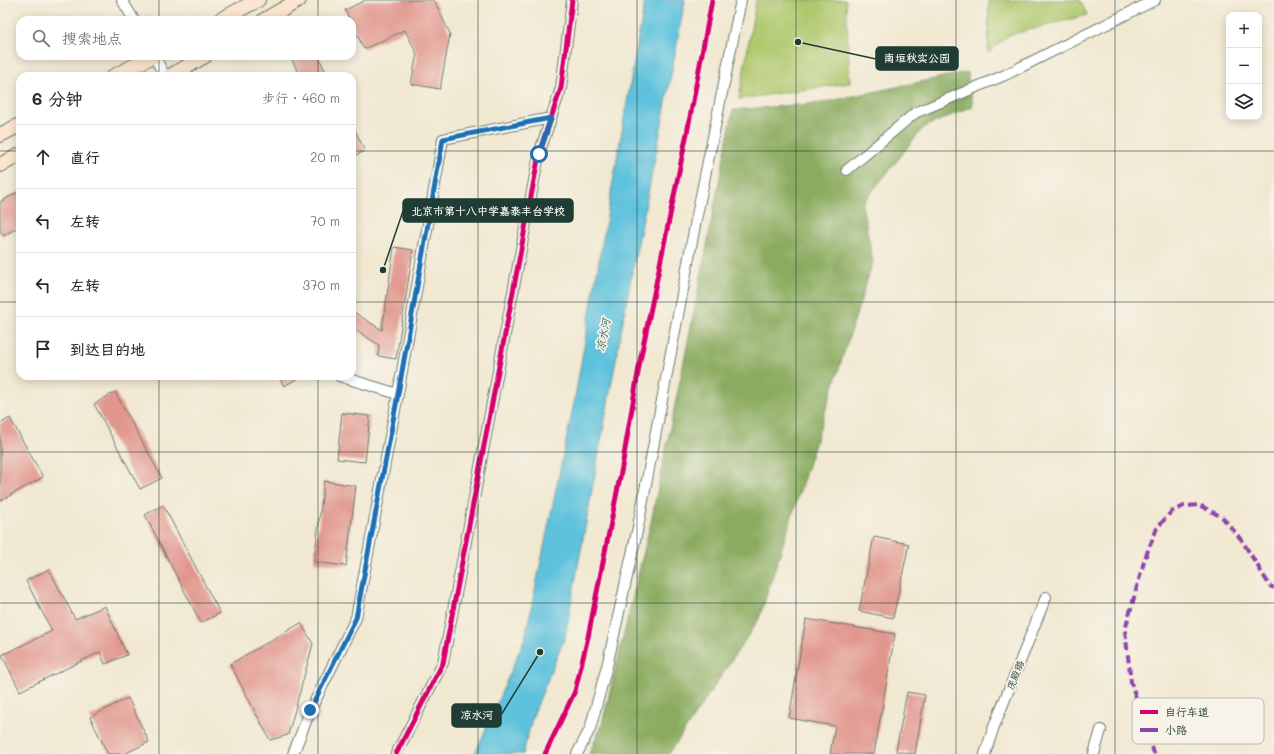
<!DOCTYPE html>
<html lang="zh">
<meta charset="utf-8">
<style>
body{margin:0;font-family:Mali,"LXGW WenKai TC",sans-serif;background:#f2f2f3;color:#2b2b33}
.controls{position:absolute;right:12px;top:12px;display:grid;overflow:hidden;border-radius:8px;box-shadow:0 2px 10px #0003}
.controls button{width:36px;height:36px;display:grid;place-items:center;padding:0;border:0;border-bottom:1px solid #e1e1e2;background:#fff;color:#2b2b33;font:20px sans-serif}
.stop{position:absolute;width:12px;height:12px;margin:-9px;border:3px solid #1f6fb2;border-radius:50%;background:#fff}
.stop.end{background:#1f6fb2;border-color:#fff;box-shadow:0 1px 4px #0008}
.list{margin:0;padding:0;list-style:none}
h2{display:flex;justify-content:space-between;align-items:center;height:52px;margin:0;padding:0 16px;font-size:17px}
h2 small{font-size:13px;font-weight:400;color:#7c7c81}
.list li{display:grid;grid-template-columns:26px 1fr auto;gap:12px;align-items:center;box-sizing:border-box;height:64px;padding:0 16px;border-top:1px solid #e1e1e2}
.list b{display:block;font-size:15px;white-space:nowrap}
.list em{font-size:13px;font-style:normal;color:#7c7c81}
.icon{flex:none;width:22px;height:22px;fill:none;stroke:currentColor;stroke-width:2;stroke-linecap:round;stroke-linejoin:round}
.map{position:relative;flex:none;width:1274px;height:754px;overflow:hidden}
.search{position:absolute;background:#fff;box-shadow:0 2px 10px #0003;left:16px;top:16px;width:340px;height:44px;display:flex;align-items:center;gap:10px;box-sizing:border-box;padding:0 14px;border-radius:12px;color:#7c7c81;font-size:15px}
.panel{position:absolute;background:#fff;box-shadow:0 2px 10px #0003;left:16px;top:72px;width:340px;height:308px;border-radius:12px}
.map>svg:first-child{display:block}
.green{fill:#afc86d;stroke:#678250}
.forest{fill:#8bac60;stroke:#55744a}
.water{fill:#5fc2dd;stroke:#3f8088}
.building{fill:#e1968d}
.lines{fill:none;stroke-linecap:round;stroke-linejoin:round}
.minor-casing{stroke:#68796b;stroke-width:12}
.secondary-casing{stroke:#68796b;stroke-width:16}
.minor{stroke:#fff;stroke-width:10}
.secondary{stroke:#fce5cf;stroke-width:14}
.quiet{stroke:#8e44ad;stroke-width:4;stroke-dasharray:8 4;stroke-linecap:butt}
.cycleway-casing{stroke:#f7f3e8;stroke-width:8}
.cycleway{stroke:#d6006c;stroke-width:5}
.route{stroke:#1f6fb2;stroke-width:5}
.grid{fill:none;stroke:#1f3d34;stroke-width:1;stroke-opacity:0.55}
.labels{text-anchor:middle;stroke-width:3.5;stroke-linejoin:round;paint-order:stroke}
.street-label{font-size:10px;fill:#1f3d34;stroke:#f7f3e8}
.water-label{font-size:11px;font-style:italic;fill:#2f5e5e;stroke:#f7f3e8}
.key{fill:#f7f3e8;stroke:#b6bcb2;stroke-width:1}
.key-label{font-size:11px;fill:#1f3d34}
.leader{fill:none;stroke:#1f3d34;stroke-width:1.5}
.callout-dot{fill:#1f3d34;stroke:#f7f3e8;stroke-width:1.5}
.callout{fill:#1f3d34;stroke:#1f3d34;stroke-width:1.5}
.callout-label{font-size:11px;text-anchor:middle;font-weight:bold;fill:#fff}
</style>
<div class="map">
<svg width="1274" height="754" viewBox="0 0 1274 754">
<rect width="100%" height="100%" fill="#f7f3e8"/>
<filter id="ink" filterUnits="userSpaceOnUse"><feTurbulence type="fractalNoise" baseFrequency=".025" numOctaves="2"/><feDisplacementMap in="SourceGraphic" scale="8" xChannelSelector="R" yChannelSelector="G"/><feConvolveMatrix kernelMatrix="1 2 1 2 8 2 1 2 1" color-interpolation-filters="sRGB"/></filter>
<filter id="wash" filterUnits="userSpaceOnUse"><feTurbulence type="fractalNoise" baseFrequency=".012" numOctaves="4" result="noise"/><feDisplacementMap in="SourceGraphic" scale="16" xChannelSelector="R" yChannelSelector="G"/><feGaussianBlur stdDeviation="0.9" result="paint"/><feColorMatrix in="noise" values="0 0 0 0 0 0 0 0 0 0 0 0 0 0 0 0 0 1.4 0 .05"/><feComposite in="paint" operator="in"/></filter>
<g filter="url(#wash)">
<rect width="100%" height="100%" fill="#f1e8d1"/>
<!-- green -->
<path class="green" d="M756,0H846L850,83L739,99Z
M989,0H1080L1087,15L1009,35L988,53Z"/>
<!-- forest -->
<path class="forest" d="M967,72L973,106L924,127L862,204L873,262L759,619L669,754H589L602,724L651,522L696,302L733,110L821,103Z"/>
<!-- water -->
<path class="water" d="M645,0H685L664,113L630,283L565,637L532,718L523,754H475L525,638L574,403Z"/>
<g id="blocks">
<!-- building -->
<path class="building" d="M366,0H434L450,34L440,89L411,84L417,54L405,30L364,49L352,24V20H350L345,10Z
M290,56H318L328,76H300Z
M352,124L365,151L352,157Z
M20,191V226L3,236L0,230V202Z
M394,247L413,250L396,359L378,356L379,345L352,327V311L382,330Z
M278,376H302L284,386Z
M115,392L162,478L140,489L94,404Z
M342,413L370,416L365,462L337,459Z
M10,418L43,477L0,501V424Z
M324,481L356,486L346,566L314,562Z
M163,505L220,613L201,623L145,515Z
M874,537L909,544L893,618L859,611Z
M49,569L75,619L105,606L127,655L105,664L100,652L20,691L2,655L52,631L26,581Z
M806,619L895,634L874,754H830L835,726L789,718Z
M301,623L313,644L288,735L270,740L230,664Z
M907,692L925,695L915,754L896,751Z
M128,698L149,742L124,754H108L90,717Z"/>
</g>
</g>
<g filter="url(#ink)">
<use href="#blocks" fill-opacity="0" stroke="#68796b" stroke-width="1"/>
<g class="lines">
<defs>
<path id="minor" d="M122,0L134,20
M154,56L165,76
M847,170L915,113L1005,75L1155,0
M339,376L398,394
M293,754L310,711L356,618L398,394L443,139L551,118
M396,754L443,663L539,154L561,88L572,0
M577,754L590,729L608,662L638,527L696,220L741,0
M985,754L993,729L1046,597
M1094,754L1101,730"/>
<path id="secondary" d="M220,20L258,0
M264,20L299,0
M114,76L153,56
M170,76L205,56
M0,135L20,125
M0,165L20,155"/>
</defs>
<!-- minor casing -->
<use href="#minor" class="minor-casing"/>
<!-- secondary casing -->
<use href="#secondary" class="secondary-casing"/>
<!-- minor -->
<use href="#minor" class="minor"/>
<!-- secondary -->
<use href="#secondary" class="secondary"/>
<!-- quiet -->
<path class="quiet" d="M1155,754L1151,747L1131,682L1125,630L1145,558L1157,528L1171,512L1184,506L1199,505L1222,517L1241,539L1270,586L1274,588"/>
<defs>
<path id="cycleway" d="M396,754L443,663L539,154L561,88L572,0
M545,754L575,691L588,637L622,467L640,361L688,128L712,0"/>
</defs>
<!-- cycleway casing -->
<use href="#cycleway" class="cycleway-casing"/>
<!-- cycleway -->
<use href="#cycleway" class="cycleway"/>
</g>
</g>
<g class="lines" filter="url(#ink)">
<!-- route -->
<path class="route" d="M310,710L356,618L398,394L443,139L551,118L539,154"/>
</g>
<!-- grid -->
<path class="grid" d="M159,0V20M318,0V20M478,0V754M637,0V754M796,0V754M956,0V754M1115,0V754M159,56V76M318,56V76M0,151H20M352,151H1274M0,302H20M352,302H1274M159,376V754M318,376V754M0,452H1274M0,603H1274"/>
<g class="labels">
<!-- street labels -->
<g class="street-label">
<text transform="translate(1015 675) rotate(-68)" y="4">庑殿璐</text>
</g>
<!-- water labels -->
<g class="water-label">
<text transform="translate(603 335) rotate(-79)" y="4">凉水河</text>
</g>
</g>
<!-- legend -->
<rect x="1132" y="698" width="132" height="46" rx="6" class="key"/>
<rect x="1140" y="710" width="18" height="4" fill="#d6006c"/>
<rect x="1140" y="728" width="18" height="4" fill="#8e44ad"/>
<g class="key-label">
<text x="1165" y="716">自行车道</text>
<text x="1165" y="734">小路</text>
</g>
<!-- callouts -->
<path class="leader" d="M798 42L876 59M383 270L403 211M540 652L501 715"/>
<g class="callout-dot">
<circle cx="798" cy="42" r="4"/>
<circle cx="383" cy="270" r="4"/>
<circle cx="540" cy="652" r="4"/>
</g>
<g class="callout">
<rect x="876" y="47" width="82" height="23" rx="4"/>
<rect x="403" y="199" width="170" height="23" rx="4"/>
<rect x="452" y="704" width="49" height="23" rx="4"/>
</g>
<g class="callout-label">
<text x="917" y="62">南垣秋实公园</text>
<text x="488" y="215">北京市第十八中学嘉泰丰台学校</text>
<text x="477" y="719">凉水河</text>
</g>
</svg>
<div class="controls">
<button>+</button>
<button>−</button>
<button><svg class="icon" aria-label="layers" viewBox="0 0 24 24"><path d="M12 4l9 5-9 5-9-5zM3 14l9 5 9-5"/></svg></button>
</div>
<div class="stop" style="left:539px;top:154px"></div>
<div class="stop end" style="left:310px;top:710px"></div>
<div class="search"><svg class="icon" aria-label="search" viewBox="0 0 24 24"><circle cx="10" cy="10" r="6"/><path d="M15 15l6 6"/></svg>搜索地点</div>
<section class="panel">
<h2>6 分钟<small>步行 · 460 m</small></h2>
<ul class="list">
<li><svg class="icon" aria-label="ahead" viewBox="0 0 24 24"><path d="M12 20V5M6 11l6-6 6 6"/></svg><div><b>直行</b></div><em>20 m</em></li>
<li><svg class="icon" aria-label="left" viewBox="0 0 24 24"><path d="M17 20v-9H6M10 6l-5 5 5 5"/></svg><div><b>左转</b></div><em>70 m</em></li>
<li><svg class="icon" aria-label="left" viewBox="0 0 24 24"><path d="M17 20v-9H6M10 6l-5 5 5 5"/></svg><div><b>左转</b></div><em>370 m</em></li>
<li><svg class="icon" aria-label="arrive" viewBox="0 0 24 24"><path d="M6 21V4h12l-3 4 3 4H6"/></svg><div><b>到达目的地</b></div></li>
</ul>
</section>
</div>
